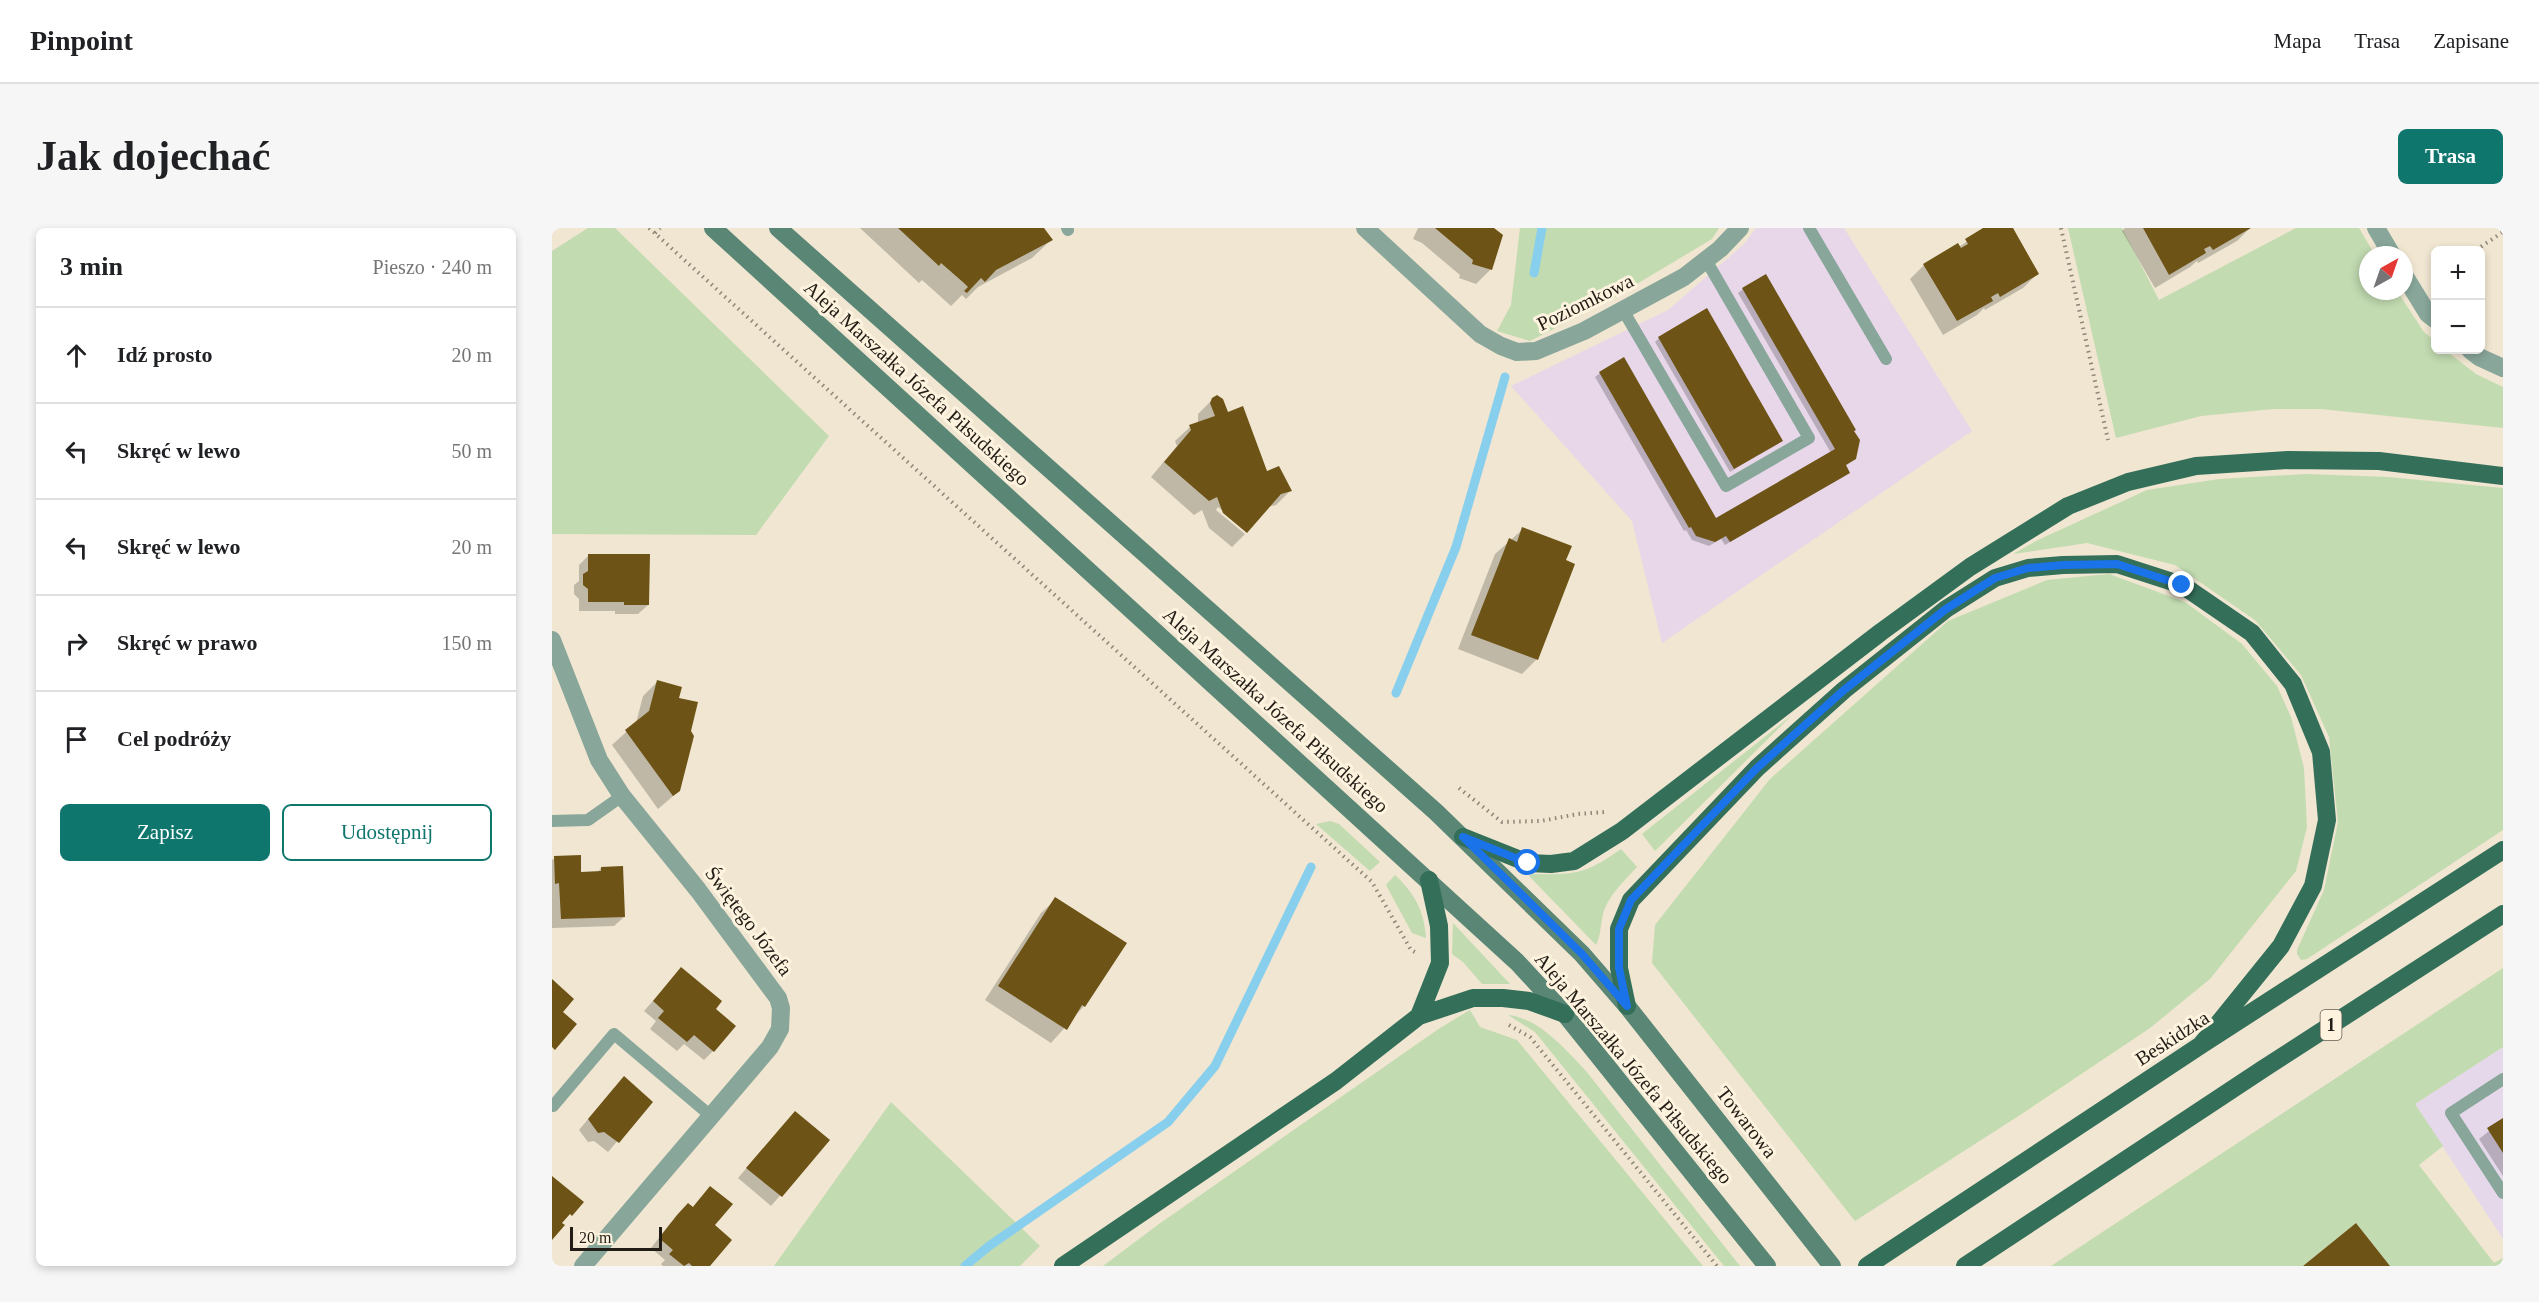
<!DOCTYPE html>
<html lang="pl">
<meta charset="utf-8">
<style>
body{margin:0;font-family:Georgia,serif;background:#f6f6f6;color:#202124}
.controls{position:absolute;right:18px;top:18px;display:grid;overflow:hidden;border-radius:9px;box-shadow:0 3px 9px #0003}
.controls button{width:54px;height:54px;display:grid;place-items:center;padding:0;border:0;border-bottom:2px solid #e0e0e0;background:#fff;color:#202124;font:30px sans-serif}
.compass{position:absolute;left:1807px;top:18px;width:54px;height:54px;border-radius:50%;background:#fff;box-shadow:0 3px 9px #0003;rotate:40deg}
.scale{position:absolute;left:18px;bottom:15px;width:92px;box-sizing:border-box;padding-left:6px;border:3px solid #211d16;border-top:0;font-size:16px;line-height:21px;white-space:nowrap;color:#211d16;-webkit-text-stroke:4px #fef3de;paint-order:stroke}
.stop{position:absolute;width:18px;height:18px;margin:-14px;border:4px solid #1a73e8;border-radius:50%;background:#fff}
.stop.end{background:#1a73e8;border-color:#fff;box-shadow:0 2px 6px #0008}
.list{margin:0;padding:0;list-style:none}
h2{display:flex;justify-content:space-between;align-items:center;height:78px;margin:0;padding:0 24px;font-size:26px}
h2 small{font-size:20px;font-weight:400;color:#757577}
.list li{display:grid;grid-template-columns:39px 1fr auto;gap:18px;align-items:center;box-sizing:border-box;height:96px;padding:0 24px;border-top:2px solid #e0e0e0}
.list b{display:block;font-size:22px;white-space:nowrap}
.list em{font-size:20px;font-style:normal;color:#757577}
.actions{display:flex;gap:12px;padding:18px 24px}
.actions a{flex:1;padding:14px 0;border:2px solid #0f766e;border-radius:9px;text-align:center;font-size:21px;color:#0f766e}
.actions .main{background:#0f766e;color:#fff}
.icon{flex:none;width:33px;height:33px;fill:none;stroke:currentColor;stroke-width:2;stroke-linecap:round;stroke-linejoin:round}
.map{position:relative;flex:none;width:1951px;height:1038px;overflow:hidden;border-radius:9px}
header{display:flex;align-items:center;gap:36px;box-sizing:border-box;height:84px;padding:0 30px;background:#fff;border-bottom:2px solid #e0e0e0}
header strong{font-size:28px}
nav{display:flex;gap:33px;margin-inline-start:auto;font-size:21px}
.intro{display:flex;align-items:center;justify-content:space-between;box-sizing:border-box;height:144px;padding:0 36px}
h1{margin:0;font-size:42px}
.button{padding:15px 27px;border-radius:9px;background:#0f766e;color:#fff;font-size:21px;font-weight:700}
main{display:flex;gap:36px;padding:0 36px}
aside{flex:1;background:#fff;border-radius:9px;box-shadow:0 3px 9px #0003}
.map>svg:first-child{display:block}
.commercial{fill:#e5d8eb}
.industrial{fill:#e7d7e9}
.green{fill:#c2dbb1}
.shadow{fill:#0003}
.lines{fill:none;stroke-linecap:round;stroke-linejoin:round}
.stream{stroke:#88cfee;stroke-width:9}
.building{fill:#6d5315}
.path{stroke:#8d8678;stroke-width:4;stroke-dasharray:1.5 4.5;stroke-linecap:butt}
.lane{stroke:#88a69a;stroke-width:12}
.street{stroke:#88a69a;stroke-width:18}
.secondary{stroke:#598675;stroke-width:18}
.primary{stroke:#346f5a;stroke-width:18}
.route{stroke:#1a73e8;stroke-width:8}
.labels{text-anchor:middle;stroke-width:6;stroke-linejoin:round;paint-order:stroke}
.shield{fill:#fef3de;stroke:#635d52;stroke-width:1.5}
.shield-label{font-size:18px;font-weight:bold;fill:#211d16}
.street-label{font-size:20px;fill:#211d16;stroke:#fef3de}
</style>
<header>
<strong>Pinpoint</strong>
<nav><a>Mapa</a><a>Trasa</a><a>Zapisane</a></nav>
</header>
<div class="intro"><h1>Jak dojechać</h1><a class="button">Trasa</a></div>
<main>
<aside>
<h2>3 min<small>Pieszo · 240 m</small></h2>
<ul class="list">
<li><svg class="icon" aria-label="ahead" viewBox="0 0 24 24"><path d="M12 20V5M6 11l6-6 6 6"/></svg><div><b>Idź prosto</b></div><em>20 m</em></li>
<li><svg class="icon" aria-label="left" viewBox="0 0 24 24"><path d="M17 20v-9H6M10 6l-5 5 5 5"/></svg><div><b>Skręć w lewo</b></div><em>50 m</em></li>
<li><svg class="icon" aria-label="left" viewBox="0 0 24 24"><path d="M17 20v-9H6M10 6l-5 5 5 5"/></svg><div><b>Skręć w lewo</b></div><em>20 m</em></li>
<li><svg class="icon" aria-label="right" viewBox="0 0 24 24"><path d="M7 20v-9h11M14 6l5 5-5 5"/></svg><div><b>Skręć w prawo</b></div><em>150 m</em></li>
<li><svg class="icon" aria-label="arrive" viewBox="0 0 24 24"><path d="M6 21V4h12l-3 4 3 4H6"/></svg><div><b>Cel podróży</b></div></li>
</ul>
<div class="actions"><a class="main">Zapisz</a><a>Udostępnij</a></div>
</aside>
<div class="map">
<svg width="1951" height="1038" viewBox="0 0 1951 1038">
<rect width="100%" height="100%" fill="#f0e6d1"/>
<!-- commercial -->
<path class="commercial" d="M1951,819V1011L1863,876Z"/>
<!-- industrial -->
<path class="industrial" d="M1204,0H1292L1420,203L1110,415L1080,293L959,158L1116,82L1192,16Z"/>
<!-- green -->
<path class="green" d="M36,0H63L277,208L204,307L0,306V23Z
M968,0H1167L1160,11L1058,72L978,113L945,103L959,77Z
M1516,0H1570L1607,72L1744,0H1807L1823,27H1816V63H1845L1872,104L1883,113L1884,122H1893L1924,146L1951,159V200L1769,181H1722L1649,188L1564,210Z
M1755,246L1836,249L1951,260V602L1755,731L1749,732L1745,726V722L1772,662L1786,594L1777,509L1749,447L1703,392L1623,337L1535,315L1461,326L1486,312L1595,262L1667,251Z
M1557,346L1633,374L1690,416L1725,458L1739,489L1752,540L1755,599L1744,643L1658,751L1598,800L1468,887L1303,993L1100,735L1103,697L1218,551L1396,393L1495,352Z
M1239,488L1103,623L1090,606Z
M778,593L787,596L828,634L818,643L764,596Z
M1069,621L1085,639C1073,652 1060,664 1053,680C1048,692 1050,705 1044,717L977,648L981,646C1023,647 1034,646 1069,621Z
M843,647C863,666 872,682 874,710L860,705L834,657Z
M901,695L958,756H930L911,734L900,726Z
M1951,740V819L1863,876L1891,918L1867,937L1942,1035L1951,1030V1038H1838L1804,995L1751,1038H1499Z
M918,782L928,799L965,812L1151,1038H551L607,996L888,800Z
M956,787C987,790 1014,822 1034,843L1188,1038H1172L983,804Z
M339,874L488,1018L468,1038H222Z"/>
<!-- shadow -->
<path class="shadow" d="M308,0H491L499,12L480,30L426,59L414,71L410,67L399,78L370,52L367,55Z
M866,0H940L949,8L938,42L924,56L907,50L908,47L870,15L861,11Z
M1434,0H1459L1486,45L1471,60L1433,82L1432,80L1425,87L1391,107L1358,51L1372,37L1407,19Z
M1573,0H1698L1685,13L1646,35L1645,33L1638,39L1603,60L1570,3Z
M1191,61L1303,230L1293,238L1296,244L1291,249L1173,317L1169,311L1157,318L1140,312L1134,302L1132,303L1043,149L1048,145L1164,292L1279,225L1186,65Z
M1107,110L1229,213L1178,244L1103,114Z
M661,171L675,186L714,245L738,263L724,277L716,279L695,303L666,279L664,282L693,306L680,319L657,300L650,282L642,287L599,249L625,218L623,213L638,199L646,196V186Z
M971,301L985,431L970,446L906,421L943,326Z
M37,327L96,377L86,386H63V383H27V371L22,366V357L27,353V337Z
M105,454L126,471L127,563L106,581L60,517L84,495L91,468Z
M3,630L28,646L45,645L49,640L72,689L62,698L0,700V632Z
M504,671L532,778L499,815L433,772L489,685Z
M129,741L162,781L161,823L152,832L132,816L125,823L98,801L104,793L92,783Z
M62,860L99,874L56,924L42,913L36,914L27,902Z
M1951,892V948L1927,911Z
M234,894L276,912L219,978L186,950Z
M149,969L161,997L156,1038H111L109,1036L113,1032L99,1020L116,998L137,977L140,980Z"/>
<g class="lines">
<!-- stream -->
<path class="stream" d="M982,45L990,0
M844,465L904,319L953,149
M413,1038L437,1018L616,894L663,838L759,639"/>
</g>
<!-- building -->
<path class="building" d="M346,0H492L501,12L444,42L433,54L429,50L415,65L412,63L416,59L412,55L389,35L387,38Z
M883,0H942L951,7L940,42L920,36L921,32Z
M1431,0H1461L1487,46L1448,69L1446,65L1439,69L1441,73L1405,93L1371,36L1406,15L1409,20L1416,16L1413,11Z
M1591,0H1699L1661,22L1658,18L1652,21L1654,25L1617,47Z
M1214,46L1304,202L1302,203L1308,212L1304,231L1294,237L1298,245L1178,314L1174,308L1163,314L1144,308L1139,299L1137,300L1047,144L1072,129L1164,290L1283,221L1190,60Z
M1155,80L1231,213L1182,241L1106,109Z
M665,167L671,171L676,184L691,178L715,243L727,238L740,263L729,266L695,305L671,285L665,269L657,273L612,234L639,202L637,197L663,188L658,175L660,170Z
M970,299L1020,318L1014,332L1023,336L986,432L919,407L957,310L965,314Z
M36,326H98L97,377H72V374H36V361L31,357V346L36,343Z
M105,452L130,459L127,470L146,474L139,503L142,508L128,563L121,568L73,502L97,483Z
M29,627V644L49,643V639L71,638L73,689L9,691L7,655L3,656L2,628Z
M503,669L575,715L533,779L530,777L515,802L446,758Z
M129,739L170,773L164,781L184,798L162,824L142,807L135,814L106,790L112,783L101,773Z
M0,751L22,771L11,784L25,796L3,822L0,819Z
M72,848L101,874L67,915L52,904L46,905L36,891Z
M243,883L278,912L230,969L194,940Z
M1951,890V925L1935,900Z
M0,948L32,974L20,988L18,986L10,995L13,997L0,1012Z
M158,958L181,976L163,997L180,1012L158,1038H140L137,1035L132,1038L117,1026L121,1022L107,1010L125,987L136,975L141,979Z
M1804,995L1838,1038H1751Z"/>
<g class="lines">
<!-- path -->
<path class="path" d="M97,0L820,654L859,722L863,724
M1509,0L1556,212
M103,5L108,0
M1924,22L1951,4
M907,560L950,594L989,593L1026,586L1053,584
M957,797L978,809L1165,1038"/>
<!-- lane -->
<path class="lane" d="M515,0L516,2
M1257,0L1334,131
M1071,82L1174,258L1257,210L1154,32
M0,593L36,592L70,568
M1951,851L1899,885L1951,965
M1,878L62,806L159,888"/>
<!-- street -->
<path class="street" d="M813,0L928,106L949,118L965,124L984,123L1032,103L1132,49L1168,21L1188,0
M1824,0L1840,27
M1852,47L1876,86L1884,92
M1918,122L1927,129L1951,140
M0,412L47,532L70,568L146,662L226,770L229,780L228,801L218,819L31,1038"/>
<!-- secondary -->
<path class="secondary" d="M161,0L965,734L1013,786L1215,1038
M226,0L884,584L1030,726L1075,778L1280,1038"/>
<!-- primary -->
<path class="primary" d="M911,609L976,635L999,636L1022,633L1070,603L1329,404L1418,339L1516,278L1576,254L1644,238L1736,232L1827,233L1951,248
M1075,778L1067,740V701L1079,672L1205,540L1292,462L1394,381L1443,350L1476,340L1511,337L1565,336L1630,357L1700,405L1741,456L1769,524L1775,592L1761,658L1729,718L1649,817
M867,788L888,735L887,698L877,652
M511,1038L784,853L867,788L921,770H951L977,773L1013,786
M1315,1038L1649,817L1951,622
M1413,1038L1711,841L1951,686"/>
</g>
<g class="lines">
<!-- route -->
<path class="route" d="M976,635L911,609L1030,726L1075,778L1067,740V701L1079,672L1205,540L1292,462L1394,381L1443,350L1476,340L1511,337L1565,336L1630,357"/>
</g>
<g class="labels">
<!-- shield labels -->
<rect class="shield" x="1768.5" y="782" width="21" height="30" rx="4.5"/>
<g class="shield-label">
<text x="1779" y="803">1</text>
</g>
<!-- street labels -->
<g class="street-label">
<text transform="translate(1033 74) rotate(-26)" y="7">Poziomkowa</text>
<text transform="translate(365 155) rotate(42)" y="7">Aleja Marszałka Józefa Piłsudskiego</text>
<text transform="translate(724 482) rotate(42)" y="7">Aleja Marszałka Józefa Piłsudskiego</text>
<text transform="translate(197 693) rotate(53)" y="7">Świętego Józefa</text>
<text transform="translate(1620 810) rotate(-33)" y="7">Beskidzka</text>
<text transform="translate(1082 840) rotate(50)" y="7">Aleja Marszałka Józefa Piłsudskiego</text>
<text transform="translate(1195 894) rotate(52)" y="7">Towarowa</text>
</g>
</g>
</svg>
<div class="controls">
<button>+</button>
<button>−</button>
</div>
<svg class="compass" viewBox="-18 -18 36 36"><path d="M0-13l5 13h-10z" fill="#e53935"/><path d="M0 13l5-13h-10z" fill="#757577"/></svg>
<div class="scale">20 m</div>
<div class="stop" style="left:976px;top:635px"></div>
<div class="stop end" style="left:1630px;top:357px"></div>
</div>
</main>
